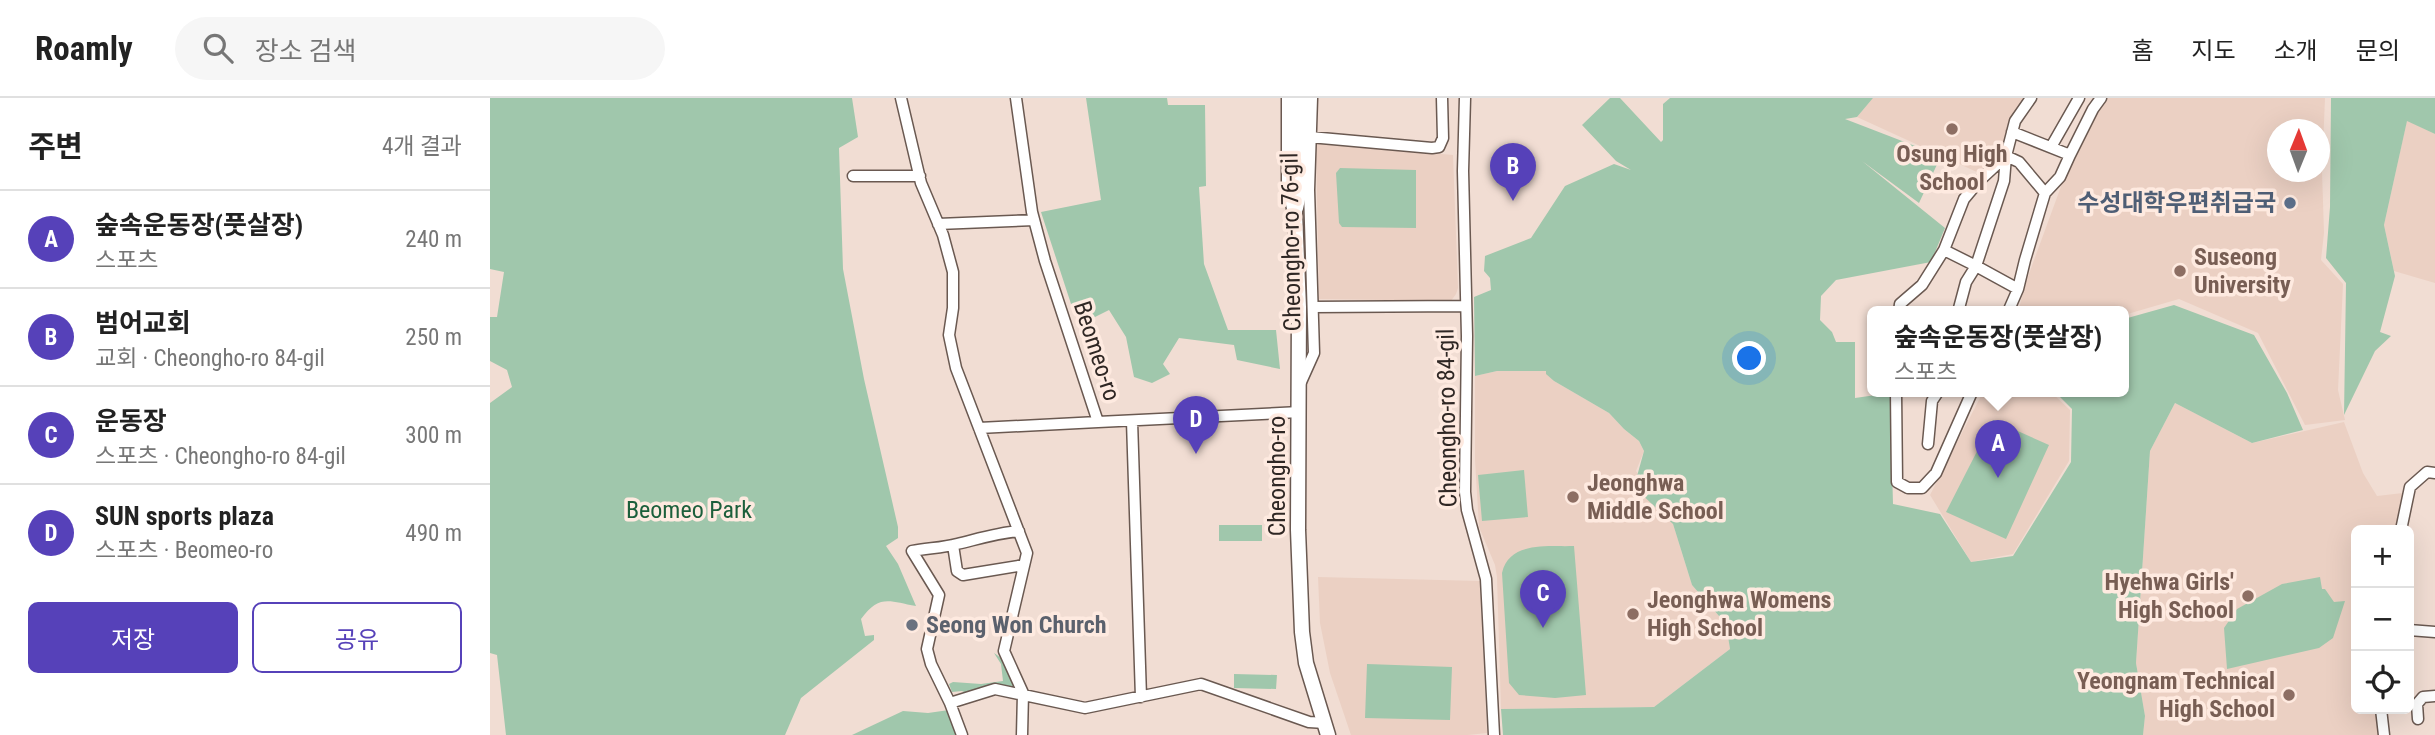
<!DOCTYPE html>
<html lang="ko">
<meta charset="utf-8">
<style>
body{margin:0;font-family:"Roboto Condensed","Noto Sans KR",sans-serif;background:#f6f6f6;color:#222}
.controls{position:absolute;right:21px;bottom:21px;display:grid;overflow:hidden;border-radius:10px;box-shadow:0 7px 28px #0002}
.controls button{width:63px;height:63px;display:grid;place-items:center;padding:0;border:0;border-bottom:2px solid #e0e0e0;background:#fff;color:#222;font:35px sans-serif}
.compass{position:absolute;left:1777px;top:21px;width:63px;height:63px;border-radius:50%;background:#fff;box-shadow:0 7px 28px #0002;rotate:1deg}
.you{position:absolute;left:1260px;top:261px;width:24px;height:24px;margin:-18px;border:5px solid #fff;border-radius:50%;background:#1a73e8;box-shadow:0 0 0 10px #1a73e833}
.badge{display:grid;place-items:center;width:46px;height:46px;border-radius:50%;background:#5641b9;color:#fff;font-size:23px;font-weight:700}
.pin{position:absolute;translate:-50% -58px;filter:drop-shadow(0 2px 4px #0008)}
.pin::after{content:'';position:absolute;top:37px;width:24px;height:21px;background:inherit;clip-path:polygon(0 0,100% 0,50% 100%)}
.popup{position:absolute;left:1377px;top:208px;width:262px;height:91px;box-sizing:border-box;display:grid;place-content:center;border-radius:10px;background:#fff;filter:drop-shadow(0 2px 5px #0005);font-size:23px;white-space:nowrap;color:#767676}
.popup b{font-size:26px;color:#222}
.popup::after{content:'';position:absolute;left:50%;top:100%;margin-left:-14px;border:14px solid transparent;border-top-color:#fff}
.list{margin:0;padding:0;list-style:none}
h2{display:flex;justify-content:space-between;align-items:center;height:91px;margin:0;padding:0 28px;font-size:30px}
h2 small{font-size:23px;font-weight:400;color:#767676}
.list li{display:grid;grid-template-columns:46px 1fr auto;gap:21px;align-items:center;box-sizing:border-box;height:98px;padding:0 28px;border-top:2px solid #e0e0e0}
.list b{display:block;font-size:26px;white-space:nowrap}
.list p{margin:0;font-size:23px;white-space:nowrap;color:#767676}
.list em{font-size:23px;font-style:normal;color:#767676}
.actions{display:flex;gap:14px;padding:21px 28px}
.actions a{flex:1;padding:16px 0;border:2px solid #5641b9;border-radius:10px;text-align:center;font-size:24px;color:#5641b9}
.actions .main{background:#5641b9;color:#fff}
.icon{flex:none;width:38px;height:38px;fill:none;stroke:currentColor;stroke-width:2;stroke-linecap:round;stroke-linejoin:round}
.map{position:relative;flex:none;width:1945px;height:637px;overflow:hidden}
header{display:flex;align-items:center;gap:42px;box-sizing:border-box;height:98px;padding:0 35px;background:#fff;border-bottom:2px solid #e0e0e0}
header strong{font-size:33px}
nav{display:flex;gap:38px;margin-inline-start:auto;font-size:24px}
.search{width:490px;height:63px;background:#f6f6f6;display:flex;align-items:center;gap:18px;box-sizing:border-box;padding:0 24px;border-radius:38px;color:#767676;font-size:26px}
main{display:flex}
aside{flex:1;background:#fff}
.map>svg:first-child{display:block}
.built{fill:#ebd0c3;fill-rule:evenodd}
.green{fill:#a0c7ac}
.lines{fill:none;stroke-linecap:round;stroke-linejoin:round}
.minor-casing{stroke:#6a5951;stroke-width:13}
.major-casing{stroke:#6a5951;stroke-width:17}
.minor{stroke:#fff;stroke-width:10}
.major{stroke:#fff;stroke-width:14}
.education-dot{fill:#8d6e63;stroke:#feeae0;stroke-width:2.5}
.service-dot{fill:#5c6f8a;stroke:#feeae0;stroke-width:2.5}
.worship-dot{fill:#6b7280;stroke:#feeae0;stroke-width:2.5}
.labels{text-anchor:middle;stroke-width:7;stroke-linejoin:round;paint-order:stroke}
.education-label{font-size:24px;font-weight:bold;fill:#785e54;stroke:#feeae0;text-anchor:start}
.service-label{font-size:24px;font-weight:bold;fill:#4e5e75;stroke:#feeae0;text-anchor:end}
.street-label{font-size:24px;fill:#2f2724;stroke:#feeae0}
.park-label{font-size:24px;fill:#1c5f3b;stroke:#feeae0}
.worship-label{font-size:24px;font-weight:bold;fill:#5b616d;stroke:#feeae0;text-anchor:start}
</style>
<header>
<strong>Roamly</strong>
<div class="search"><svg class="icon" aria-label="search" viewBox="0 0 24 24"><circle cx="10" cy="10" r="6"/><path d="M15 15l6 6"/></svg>장소 검색</div>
<nav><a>홈</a><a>지도</a><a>소개</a><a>문의</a></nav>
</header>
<main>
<aside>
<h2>주변<small>4개 결과</small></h2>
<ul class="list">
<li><span class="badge">A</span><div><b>숲속운동장(풋살장)</b><p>스포츠</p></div><em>240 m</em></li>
<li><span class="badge">B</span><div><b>범어교회</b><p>교회 · Cheongho-ro 84-gil</p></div><em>250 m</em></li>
<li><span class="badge">C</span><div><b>운동장</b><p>스포츠 · Cheongho-ro 84-gil</p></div><em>300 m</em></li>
<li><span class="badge">D</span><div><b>SUN sports plaza</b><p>스포츠 · Beomeo-ro</p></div><em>490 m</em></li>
</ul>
<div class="actions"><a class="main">저장</a><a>공유</a></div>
</aside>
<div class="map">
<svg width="1945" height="637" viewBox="0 0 1945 637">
<rect width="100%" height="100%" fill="#f1ddd3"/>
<!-- built -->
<path class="built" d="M1383,0H1534L1521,22L1513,53L1489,75L1367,19Z
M1617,0H1835L1832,73L1834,135L1831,162L1853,186L1848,292L1855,322L1815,327L1768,235L1689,201L1634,217V214H1528L1536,184L1573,83L1606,12ZM1787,32H1829V74H1787Z
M1917,22L1945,36V185L1904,173L1894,127Z
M826,45L963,57L968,190L966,196L961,203L829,201Z
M1007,273H1056L1064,283L1119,315L1134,331L1149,343L1154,353L1146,373L1183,426L1202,487L1236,526L1240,551L1164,609L1011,611L1007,479L1005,467L989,429L985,362V278Z
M1493,294H1561L1580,312L1579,363L1523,456L1481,464L1440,397Z
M1685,305L1762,345L1854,324L1873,375L1887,398L1913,395L1905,432H1866V611H1885L1889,637H1653L1655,618L1646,565L1660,353Z
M828,479L990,483L997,635L978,637H861L840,575L830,525Z"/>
<!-- green -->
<path class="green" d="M0,0H362L368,39L349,50L353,171L374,281L408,429V440L396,448L408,466L426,508C399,503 389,496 371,521L375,538L384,537V542L311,600L295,637H16L7,557L0,555V305L22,289L17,272L0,263V219H7L14,174L0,171Z
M596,0H677L678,7H715L716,88L709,89L714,166L738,232H786L790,271L747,262L744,247L689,240L673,266L680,276L662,285L644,279L636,239L619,212L601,221L583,212L551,114L611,102Z
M1120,0H1130L1171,44L1173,42V6L1180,0H1383L1367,19L1355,21L1451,58L1429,105L1372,63L1455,130L1441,164L1346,182L1331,198L1330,222L1342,234L1346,244H1365V300L1400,295L1403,406L1450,416L1481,464L1523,458L1581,364L1582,311L1565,294H1634V221L1684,207L1764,237L1797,295L1813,332L1762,345L1685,305L1660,353L1646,565L1655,618L1653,637H1013L1011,611L1164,609L1240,551L1236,526L1202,487L1183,426L1144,389L1154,353L1149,343L1134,331L1119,315L1064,283L1056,276V273H1007L985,278L984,199L1001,192L1000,180L994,173L995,158L1041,140L1075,88L1124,66L1141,72L1126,63L1092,27Z
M1841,0H1945V36L1917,23L1894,127L1905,178L1890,234L1901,238L1885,253L1854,317L1856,185L1836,160L1840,109Z
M850,70L926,72V130L852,129L849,125L846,75Z
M1503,322L1559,347L1516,441L1456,414Z
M1034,372L1038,419L992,423L988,377Z
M729,427H772V443H729Z
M1084,448L1096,597L1065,600L1029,597L1019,585L1012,475C1019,443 1058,449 1084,448Z
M1830,479L1832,491H1835L1844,504L1855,503L1843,540L1829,550L1737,571L1734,530L1747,511L1792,486Z
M504,555C515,562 526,576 523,590L476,595L472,593L462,594L459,586L463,584L491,586L513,583L511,566Z
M877,566L962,569L960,622L875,620Z
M744,576L787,577L786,591L744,590Z
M459,612L468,637H362L413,613L438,615Z"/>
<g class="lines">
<defs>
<path id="minor" d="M411,0L431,85L453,137L463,174V210L459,237L466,270L537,455L514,553L533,595L532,637
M526,0L542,114L555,163L608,324L810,314
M975,0L973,73L977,238L975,394L977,412L996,481L1004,637
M1522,34L1580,57L1570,79L1555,95L1535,162L1528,191L1486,168L1514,83L1516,58L1529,64L1555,95
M820,39L942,50L949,49L953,40L952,0
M1561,49L1589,0
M1580,57L1603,11L1611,0
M363,78H430
M448,126L544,122
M1454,152L1486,168L1476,184L1468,214
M823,209L976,208
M1409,214L1410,206L1432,187L1454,152L1474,101L1489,83L1516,58L1525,23L1541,0
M1518,214L1528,191
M811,284L824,255L819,92L822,0
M1406,294L1407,384L1418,390H1432L1446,375L1482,294
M642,323L651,599
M489,330L608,324
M1438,346L1442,303L1448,294
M1911,432L1920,389L1937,374L1945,375
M463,447L467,473L473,477L534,467
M1919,532L1945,534
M460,605L505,591L595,610L711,586L819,624L835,625
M1891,611L1894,637
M1928,621L1927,606L1933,599L1945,598
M472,637L460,605L441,566L437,551L449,497L422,453C437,450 453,450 467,446C488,441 507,435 529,433"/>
<path id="major" d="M799,0V87L805,115L809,209L808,432L812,534L816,565L838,637
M806,110L811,87V0"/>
</defs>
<!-- minor casing -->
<use href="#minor" class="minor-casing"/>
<!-- major casing -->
<use href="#major" class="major-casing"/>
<!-- minor -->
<use href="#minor" class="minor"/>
<!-- major -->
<use href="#major" class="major"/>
</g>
<!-- markers -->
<g class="education-dot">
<circle cx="1462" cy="31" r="7"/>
<circle cx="1690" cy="173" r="7"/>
<circle cx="1083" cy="399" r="7"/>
<circle cx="1758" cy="498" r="7"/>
<circle cx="1143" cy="516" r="7"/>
<circle cx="1799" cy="597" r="7"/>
</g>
<circle class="service-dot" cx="1800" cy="105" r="7"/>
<circle class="worship-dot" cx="422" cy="527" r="7"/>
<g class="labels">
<!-- education labels -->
<g class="education-label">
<text x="1462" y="64" text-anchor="middle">Osung High<tspan x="1462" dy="28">School</tspan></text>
<text x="1704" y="167">Suseong<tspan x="1704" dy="28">University</tspan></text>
<text x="1097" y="393">Jeonghwa<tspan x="1097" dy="28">Middle School</tspan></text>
<text x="1744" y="492" text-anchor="end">Hyehwa Girls'<tspan x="1744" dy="28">High School</tspan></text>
<text x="1157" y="510">Jeonghwa Womens<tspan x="1157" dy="28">High School</tspan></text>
<text x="1785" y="591" text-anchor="end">Yeongnam Technical<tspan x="1785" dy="28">High School</tspan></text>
</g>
<!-- service labels -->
<g class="service-label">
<text x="1786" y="113">수성대학우편취급국</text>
</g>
<!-- street labels -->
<g class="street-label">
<text transform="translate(801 144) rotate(-91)" y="8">Cheongho-ro 76-gil</text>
<text transform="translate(607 253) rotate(72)" y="8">Beomeo-ro</text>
<text transform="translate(957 320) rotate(-91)" y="8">Cheongho-ro 84-gil</text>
<text transform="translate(787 378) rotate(-90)" y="8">Cheongho-ro</text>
</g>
<!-- park labels -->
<g class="park-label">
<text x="199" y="420">Beomeo Park</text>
</g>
<!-- worship labels -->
<g class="worship-label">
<text x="436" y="535">Seong Won Church</text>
</g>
</g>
</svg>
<div class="controls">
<button>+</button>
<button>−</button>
<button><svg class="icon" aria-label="locate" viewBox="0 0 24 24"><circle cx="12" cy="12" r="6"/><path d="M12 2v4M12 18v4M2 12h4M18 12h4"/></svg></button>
</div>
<svg class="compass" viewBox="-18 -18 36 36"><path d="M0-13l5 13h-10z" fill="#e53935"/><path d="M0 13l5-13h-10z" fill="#767676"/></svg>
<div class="you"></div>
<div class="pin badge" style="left:1508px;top:380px">A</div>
<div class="popup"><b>숲속운동장(풋살장)</b>스포츠</div>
<div class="pin badge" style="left:1023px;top:103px">B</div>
<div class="pin badge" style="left:1053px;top:530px">C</div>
<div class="pin badge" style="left:706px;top:356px">D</div>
</div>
</main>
